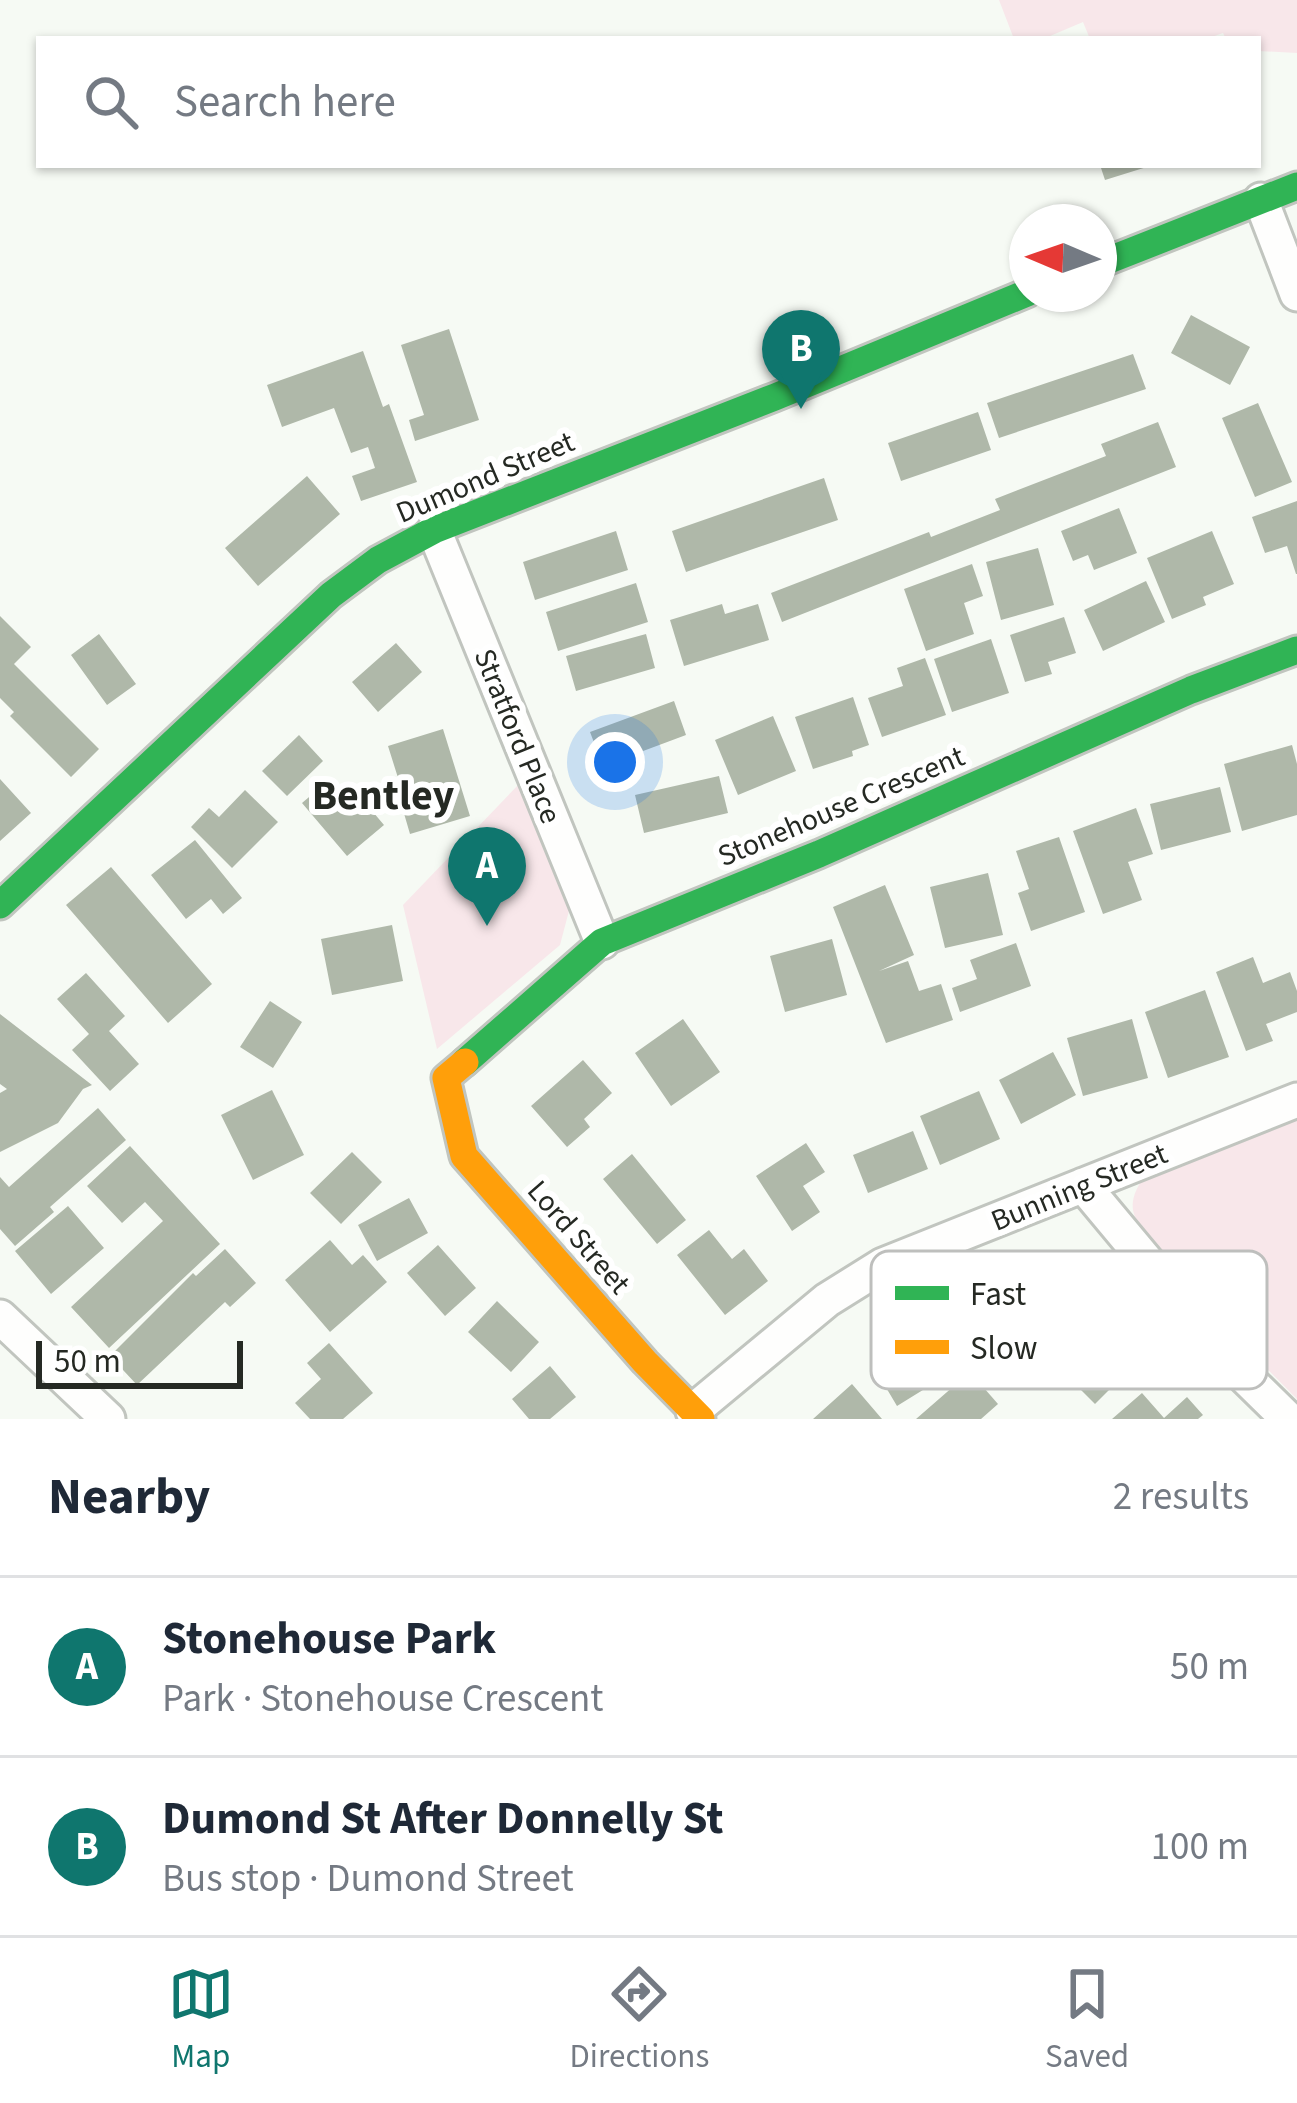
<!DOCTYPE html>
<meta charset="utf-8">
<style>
body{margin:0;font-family:"Source Sans 3",sans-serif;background:#f6f6f7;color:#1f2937}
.compass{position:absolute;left:1009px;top:204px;width:108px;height:108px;border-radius:50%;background:#fff;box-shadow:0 3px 9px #0004;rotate:272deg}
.scale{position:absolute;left:36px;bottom:30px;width:207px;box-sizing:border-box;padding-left:12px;border:6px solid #252923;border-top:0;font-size:33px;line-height:42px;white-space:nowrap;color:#252923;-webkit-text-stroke:9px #fff;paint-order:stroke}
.you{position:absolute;left:615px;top:762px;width:42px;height:42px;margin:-30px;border:9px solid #fff;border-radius:50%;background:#1a73e8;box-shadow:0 0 0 18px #1a73e833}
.badge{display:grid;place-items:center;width:78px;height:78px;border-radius:50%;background:#0f766e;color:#fff;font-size:39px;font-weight:700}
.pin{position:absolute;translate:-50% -99px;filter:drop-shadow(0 3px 6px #0008)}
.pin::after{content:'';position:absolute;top:63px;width:42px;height:36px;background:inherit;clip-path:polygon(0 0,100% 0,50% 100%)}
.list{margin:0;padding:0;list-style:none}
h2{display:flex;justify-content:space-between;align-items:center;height:156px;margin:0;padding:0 48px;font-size:51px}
h2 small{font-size:39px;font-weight:400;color:#747a83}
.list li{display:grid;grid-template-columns:78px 1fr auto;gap:36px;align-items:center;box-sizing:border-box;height:180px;padding:0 48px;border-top:3px solid #e0e1e3}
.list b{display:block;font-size:45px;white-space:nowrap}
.list p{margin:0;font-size:39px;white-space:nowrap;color:#747a83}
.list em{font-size:39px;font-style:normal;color:#747a83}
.icon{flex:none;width:66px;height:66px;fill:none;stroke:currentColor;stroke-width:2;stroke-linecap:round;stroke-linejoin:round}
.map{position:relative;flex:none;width:1297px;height:1419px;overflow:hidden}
.search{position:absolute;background:#fff;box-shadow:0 3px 9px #0004;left:36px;right:36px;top:36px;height:132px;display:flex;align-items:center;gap:30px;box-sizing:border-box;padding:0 42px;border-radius:0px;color:#747a83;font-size:45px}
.sheet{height:516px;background:#fff}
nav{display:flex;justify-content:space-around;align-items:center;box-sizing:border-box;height:168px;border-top:3px solid #e0e1e3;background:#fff;font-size:33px;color:#747a83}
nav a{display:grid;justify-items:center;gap:6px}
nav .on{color:#0f766e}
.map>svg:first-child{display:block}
.green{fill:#f8e7ea}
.building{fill:#afb8a9}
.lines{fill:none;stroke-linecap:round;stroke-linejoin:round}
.street-casing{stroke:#c1c5bf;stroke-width:39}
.fast-casing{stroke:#c1c5bf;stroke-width:33}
.slow-casing{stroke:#c1c5bf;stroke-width:33}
.street{stroke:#fefefd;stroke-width:33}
.fast{stroke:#30b455;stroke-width:27}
.slow{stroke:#ff9f0a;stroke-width:27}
.labels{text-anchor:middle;stroke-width:12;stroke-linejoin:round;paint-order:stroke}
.street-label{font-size:30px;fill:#252923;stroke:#fff}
.district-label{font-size:42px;font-weight:bold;fill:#252923;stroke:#fff}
.key{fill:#fff;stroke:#bebfbd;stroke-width:3}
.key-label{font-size:33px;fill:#252923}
</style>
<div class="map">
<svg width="1297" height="1419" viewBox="0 0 1297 1419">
<rect width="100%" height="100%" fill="#f6faf4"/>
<!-- green -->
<path class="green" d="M999,0H1297V53L1258,51V39H1226L1223,33L1206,39H1090L1083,22L1043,39H1014Z
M519,784L570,907L560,945L437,1049L403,905Z
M1297,1114V1399C1267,1368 1138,1243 1133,1210C1131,1197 1138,1186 1145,1175Z"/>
<!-- building -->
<path class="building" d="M1100,165H1150V166L1105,180Z
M1191,315L1250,347L1230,385L1171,353Z
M449,329L479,420L415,441L409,420L424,415L401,345Z
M363,351L383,407L389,404L417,482L361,501L352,476L375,468L368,447L351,453L334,408L282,427L267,385Z
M1133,354L1146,389L999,438L987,403Z
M1258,403L1292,482L1255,497L1222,418Z
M978,412L991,450L901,481L888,443Z
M1158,422L1176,467L782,622L771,593L929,532L931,537L1000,510L995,499L1106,456L1101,444Z
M307,476L340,514L258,586L225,548Z
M824,478L838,520L686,572L672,531Z
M1297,501V574H1296L1287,546L1265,553L1252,517Z
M1119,508L1137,553L1094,570L1088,555L1073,561L1061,531Z
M616,531L628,570L535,600L523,562Z
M1212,531L1234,584L1203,597L1206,605L1172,619L1147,558Z
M1038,548L1054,605L1001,620L986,562Z
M972,564L983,596L964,603L974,634L926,651L904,589Z
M1146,581L1165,622L1103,651L1084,610Z
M636,583L648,622L558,651L546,612Z
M722,604L725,614L758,604L769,640L684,666L670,620Z
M0,616L31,647L14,664L99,749L71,777L10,716L14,712L0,698Z
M1064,617L1076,653L1048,662L1052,674L1025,682L1010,635Z
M99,634L136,684L107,705L71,655Z
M646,634L655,668L576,691L566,656Z
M991,639L1009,693L952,712L934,659Z
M396,643L422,672L378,712L352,682Z
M925,658L946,715L882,737L868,698L903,686L897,668Z
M853,697L869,745L852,751L853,756L813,769L795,717Z
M674,701L686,735L603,766L590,732Z
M773,716L796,771L738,795L715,740Z
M443,729L470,816L410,834L403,810L420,805L412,777L399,781L388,746Z
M299,735L323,761L287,796L262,771Z
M1292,745L1297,764V815L1242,831L1224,764Z
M719,776L728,813L644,833L635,795Z
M0,779L31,813L0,841Z
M328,781L351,808L362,799L384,825L347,856L302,803Z
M1220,787L1231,832L1161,850L1150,804Z
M245,790L278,822L232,868L191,827L209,808L219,817Z
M1136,808L1153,854L1128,862L1142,900L1103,914L1073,831Z
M1059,837L1085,912L1031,931L1018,893L1029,889L1016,851Z
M195,840L242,898L223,914L211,899L186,919L151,875Z
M111,867L212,984L168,1023L66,905Z
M988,873L1003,935L945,948L930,887Z
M885,885L914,955L879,971L908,961L919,991L941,984L953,1020L886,1043L833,907Z
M392,925L403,981L332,995L321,939Z
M832,939L847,995L785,1012L770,956Z
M1016,943L1031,986L960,1012L952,988L977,979L970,960Z
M1253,957L1263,983L1290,972L1297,991V1012L1266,1024L1273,1041L1246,1051L1216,972Z
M86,973L125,1016L109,1031L139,1064L110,1091L72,1050L89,1034L57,999Z
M1205,990L1229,1057L1168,1078L1145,1012Z
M270,1001L302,1022L273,1068L240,1047Z
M0,1014L92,1085L83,1089L58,1123L0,1152V1093L7,1089L0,1084Z
M683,1019L720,1072L671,1106L635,1053Z
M1132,1019L1148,1078L1083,1096L1067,1038Z
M1053,1052L1076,1095L1021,1124L999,1080Z
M583,1060L612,1093L584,1119L590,1127L567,1147L531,1106Z
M272,1090L304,1155L253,1180L221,1115Z
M979,1091L1000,1139L940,1165L920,1116Z
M98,1108L126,1140L50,1207L54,1212L15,1246L0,1229V1177L9,1187Z
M913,1131L928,1169L868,1193L853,1155Z
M806,1143L825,1172L803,1186L820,1212L792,1231L756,1176Z
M130,1146L220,1244L109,1348L71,1307L163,1221L145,1202L122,1223L87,1186Z
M352,1152L382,1182L341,1224L310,1193Z
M632,1154L686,1220L657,1244L603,1179Z
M409,1198L428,1233L377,1261L358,1225Z
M68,1206L104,1248L51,1294L15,1251Z
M709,1230L732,1259L744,1249L768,1281L725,1315L677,1255Z
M330,1240L352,1265L363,1255L387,1282L330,1332L285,1280Z
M438,1245L476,1288L445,1316L407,1273Z
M225,1249L256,1283L230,1307L225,1302L137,1385L110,1356L193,1273L196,1276Z
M497,1301L539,1342L511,1372L468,1332Z
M1096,1322L1136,1363L1095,1404L1054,1363Z
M929,1335L952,1372L897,1406L875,1369Z
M329,1343L373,1393L343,1419H310L295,1403L321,1379L307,1363Z
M550,1366L576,1397L550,1419H529L512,1399Z
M970,1372L998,1404L981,1419H916Z
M852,1384L882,1419H813Z
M1142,1393L1164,1418L1187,1397L1203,1415L1198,1419H1112Z"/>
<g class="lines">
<defs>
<path id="street" d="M1261,200L1297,294
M434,530L602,942
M1083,1185L1234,1366L1288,1419
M0,1317L108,1419
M693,1411L827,1300L883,1265L1297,1100"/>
<path id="fast" d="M1099,264L1297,186
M0,905L331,595L378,560L434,530L775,397L1027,293
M465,1062L602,942L819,854L1191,690L1297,650"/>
<path id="slow" d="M465,1062L446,1078L464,1156L645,1362L701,1419"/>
</defs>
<!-- street casing -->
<use href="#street" class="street-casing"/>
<!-- fast casing -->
<use href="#fast" class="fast-casing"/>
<!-- slow casing -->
<use href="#slow" class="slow-casing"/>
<!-- street -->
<use href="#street" class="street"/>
<!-- fast -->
<use href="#fast" class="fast"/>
<!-- slow -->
<use href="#slow" class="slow"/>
</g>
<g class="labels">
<!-- street labels -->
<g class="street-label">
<text transform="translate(485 477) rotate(-23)" y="10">Dumond Street</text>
<text transform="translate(518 736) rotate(68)" y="10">Stratford Place</text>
<text transform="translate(841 806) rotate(-23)" y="10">Stonehouse Crescent</text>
<text transform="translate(1079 1187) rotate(-22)" y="10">Bunning Street</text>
<text transform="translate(579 1237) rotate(49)" y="10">Lord Street</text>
</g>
<!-- district labels -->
<g class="district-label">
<text x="383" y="809">Bentley</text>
</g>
</g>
<!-- legend -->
<rect x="871" y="1251" width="396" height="138" rx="18" class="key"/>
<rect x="895" y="1286" width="54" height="14" fill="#30b455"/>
<rect x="895" y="1340" width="54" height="14" fill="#ff9f0a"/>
<g class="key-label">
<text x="970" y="1305">Fast</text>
<text x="970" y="1359">Slow</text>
</g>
</svg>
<svg class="compass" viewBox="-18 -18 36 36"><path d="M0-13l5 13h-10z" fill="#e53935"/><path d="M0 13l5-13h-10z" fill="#747a83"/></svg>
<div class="scale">50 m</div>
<div class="you"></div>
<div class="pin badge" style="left:487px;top:926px">A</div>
<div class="pin badge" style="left:801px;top:409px">B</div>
<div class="search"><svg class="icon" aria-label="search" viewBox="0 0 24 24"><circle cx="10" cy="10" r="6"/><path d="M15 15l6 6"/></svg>Search here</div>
</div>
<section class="sheet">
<h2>Nearby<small>2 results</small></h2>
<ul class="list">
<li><span class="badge">A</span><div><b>Stonehouse Park</b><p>Park · Stonehouse Crescent</p></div><em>50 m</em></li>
<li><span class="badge">B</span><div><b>Dumond St After Donnelly St</b><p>Bus stop · Dumond Street</p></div><em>100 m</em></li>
</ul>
</section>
<nav>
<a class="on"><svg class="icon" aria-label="map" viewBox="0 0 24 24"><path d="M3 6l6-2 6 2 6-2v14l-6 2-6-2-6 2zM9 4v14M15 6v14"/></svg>Map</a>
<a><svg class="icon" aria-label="directions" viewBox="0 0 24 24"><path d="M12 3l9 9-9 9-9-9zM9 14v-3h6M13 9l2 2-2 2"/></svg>Directions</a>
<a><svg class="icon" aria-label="saved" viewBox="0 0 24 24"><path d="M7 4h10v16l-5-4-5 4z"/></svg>Saved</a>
</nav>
